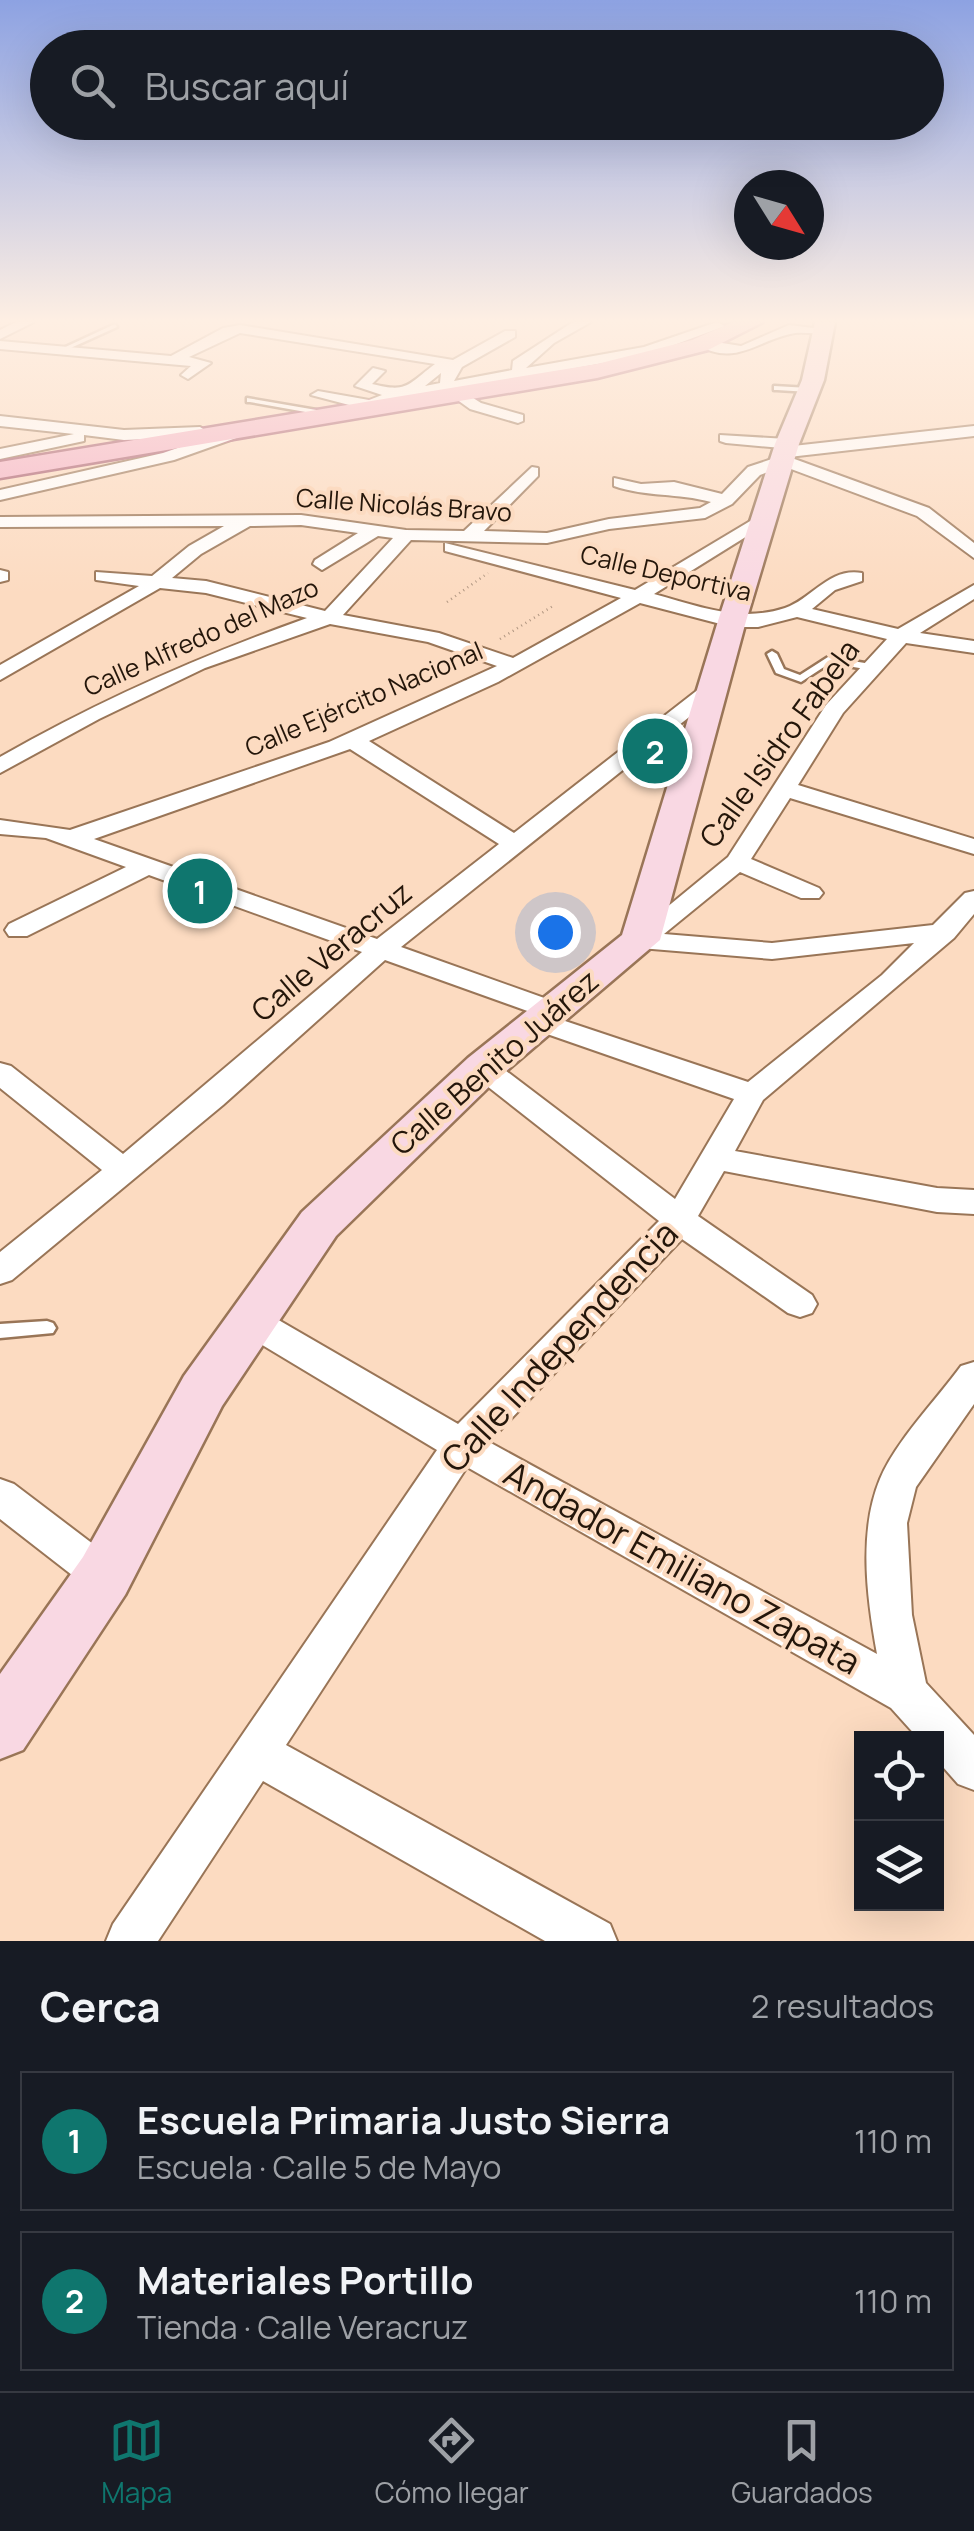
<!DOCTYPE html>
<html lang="es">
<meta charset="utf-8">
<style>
body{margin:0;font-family:Manrope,sans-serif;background:#20242c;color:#f1f3f6}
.controls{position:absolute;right:30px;bottom:30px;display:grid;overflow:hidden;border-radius:0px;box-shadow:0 10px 40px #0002}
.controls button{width:90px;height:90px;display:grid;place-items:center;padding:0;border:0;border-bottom:2px solid #363941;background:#171b24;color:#f1f3f6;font:50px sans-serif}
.compass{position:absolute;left:734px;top:170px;width:90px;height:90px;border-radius:50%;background:#171b24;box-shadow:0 10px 40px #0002;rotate:127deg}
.you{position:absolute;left:555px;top:932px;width:35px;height:35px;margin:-25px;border:8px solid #fff;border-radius:50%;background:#1a73e8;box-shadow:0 0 0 15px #1a73e833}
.badge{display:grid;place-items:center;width:65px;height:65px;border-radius:50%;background:#0f766e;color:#fff;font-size:32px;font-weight:700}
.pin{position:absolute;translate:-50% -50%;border:5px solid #fff;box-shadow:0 2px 10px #0006}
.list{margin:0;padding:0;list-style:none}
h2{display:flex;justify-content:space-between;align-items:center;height:130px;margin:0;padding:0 40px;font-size:42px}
h2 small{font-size:32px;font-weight:400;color:#9ea1a6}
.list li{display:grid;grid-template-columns:65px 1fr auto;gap:30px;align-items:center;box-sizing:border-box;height:140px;margin:0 20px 20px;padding:0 20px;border:2px solid #363941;border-radius:0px}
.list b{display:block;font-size:38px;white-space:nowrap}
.list p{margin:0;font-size:32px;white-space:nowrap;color:#9ea1a6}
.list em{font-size:32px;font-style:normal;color:#9ea1a6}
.icon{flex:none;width:55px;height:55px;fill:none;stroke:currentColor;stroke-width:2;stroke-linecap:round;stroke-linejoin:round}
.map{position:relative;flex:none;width:974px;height:1941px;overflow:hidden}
.search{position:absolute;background:#171b24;box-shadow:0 10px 40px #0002;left:30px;right:30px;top:30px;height:110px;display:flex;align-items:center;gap:25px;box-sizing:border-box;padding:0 35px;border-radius:55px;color:#9ea1a6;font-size:38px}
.sheet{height:450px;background:#171b24}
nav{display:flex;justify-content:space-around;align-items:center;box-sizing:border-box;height:140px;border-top:2px solid #363941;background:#171b24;font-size:28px;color:#9ea1a6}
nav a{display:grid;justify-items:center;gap:5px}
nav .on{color:#0f766e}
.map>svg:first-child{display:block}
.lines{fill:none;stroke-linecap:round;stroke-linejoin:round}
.lane-casing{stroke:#997557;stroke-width:5}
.street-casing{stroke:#997557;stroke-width:4}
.secondary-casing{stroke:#997557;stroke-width:5}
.primary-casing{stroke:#a6596c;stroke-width:5}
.path{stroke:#b09681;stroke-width:2.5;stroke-dasharray:1 4;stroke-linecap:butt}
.lane{fill:#fff;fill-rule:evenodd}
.street{fill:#fff;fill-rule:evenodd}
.secondary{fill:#f9d8e3;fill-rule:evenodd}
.primary{fill:#f4b1c7;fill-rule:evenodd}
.labels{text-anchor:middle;stroke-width:8;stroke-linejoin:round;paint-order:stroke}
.far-street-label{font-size:25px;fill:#24160a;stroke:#fcdbc1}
.street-label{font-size:30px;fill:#24160a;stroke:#fcdbc1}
.near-street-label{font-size:35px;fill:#24160a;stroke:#fcdbc1}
</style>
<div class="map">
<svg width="974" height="1941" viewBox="0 0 974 1941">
<rect width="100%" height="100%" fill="#fcdbc1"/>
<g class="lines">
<defs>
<path id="lane" d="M115,324L117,327L64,351L59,350Z
M774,386L809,388L813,390L809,392L777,390H774Z
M247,398L328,412L332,414L328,416L250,402H247Z
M772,651L777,654L784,669L800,675L828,657L871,664L876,667L871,670L830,663L801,682L776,673L767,654Z
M627,755L689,775L691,777L685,780L623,760L621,758Z
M47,1321L53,1323L56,1328L53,1333L0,1338V1324Z"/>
<path id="street" d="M16,322H34L0,339V330Z
M573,322H591L554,343L526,368L644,347L717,322L725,326L647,355L459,389L481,403L523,415V421L518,423L470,409L445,391L354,412L353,406L311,395L318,391L369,400L382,395L355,386L373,368L385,371L372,384C408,393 407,385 435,364L240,333L189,357L211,363L188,379L181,375L191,366L0,349V341L171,356L223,328L240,325L453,360L505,331H515V337L462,367L454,381L512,370L513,361ZM441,373L440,383L425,386Z
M789,325L830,330C817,337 804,330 790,334C755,342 734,367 696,344L703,340L741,346Z
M0,416L124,430L200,427L208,432L200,437L124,440L84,435V441L0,459V449L74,434L0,426Z
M247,424L255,429L253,432L174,460L0,500V490L163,453Z
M974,426V436L789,457L929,508L974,543V558L917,516L783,466L760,475L732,504L705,518L609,529L547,543L411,540L343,615L439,633L513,658L621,598L445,551V543L635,590L767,511L773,512V520L654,594C698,606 740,623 785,608C812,599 829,567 862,573V581L835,590L812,609L898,629L974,585V599L920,633L974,641V653L906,643L843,713L798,785L974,839V854L790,798L751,859L819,888L823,893L819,898H801L740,872L664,934L772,943L933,925L965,893L974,891V914L954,938L763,1100L735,1151L937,1188L974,1190V1214L937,1212L724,1171L698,1216L812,1295L817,1304L812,1313L800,1317L788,1313L682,1239L489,1442L877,1654C867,1599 858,1532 880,1479C895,1442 937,1399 961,1366L974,1362V1404L916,1487L907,1523L912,1615L926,1683L974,1735V1790L958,1784L936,1759V1738H918L891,1708L467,1467L286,1745L610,1924L617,1941H545L263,1781L158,1941H106L113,1924L437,1450L239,1331L233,1321L239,1311L251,1307L263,1311L458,1424L659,1221L473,1075L468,1068L473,1061H493L675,1199L734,1099L527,1027L523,1021L533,1013L385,960L223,1105L12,1280L0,1284V1252L102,1170L0,1088V1063L11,1066L123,1154L362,952L149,875L27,936H9L5,930L9,924L126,867L46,838L0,834V820L70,830L329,742L497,666L428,642L330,624L205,668L99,719L0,773V757C100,700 200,656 307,618L206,593L160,588L0,680V665L139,586L96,580V572L152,576L189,546L224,526L0,527V517L301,515L406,530L464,531L532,467L538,468V476L484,531L547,533L609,519L700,508L711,502C678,493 646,497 614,486V478L641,484L674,482L722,494L748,467L781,456L782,448L726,443L720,441V435L787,439L793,446ZM301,525L358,533L315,560L313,564L322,570L378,536L393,538L325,611L206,581L172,578L201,554L250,526ZM640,603L732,627H758L797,617L887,639L826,705L728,857L627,940L640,948L772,959L914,943L882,975L748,1082L556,1018L565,1010L561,1004L401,947L723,690L712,684L704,685L514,833L369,741L498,682ZM350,749L499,844L377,939L94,839Z
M0,570L8,572V580L0,582Z
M0,1479L14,1484L118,1563L124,1576L118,1589L104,1594L90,1589L0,1519Z"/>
<path id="secondary" d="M815,322H835L824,380L799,444L746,621L660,940L498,1078L336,1236L222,1406L125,1595L23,1750L0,1759V1674L83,1557L184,1376L302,1212L468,1058L622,935L718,621L775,444L802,380Z"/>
<path id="primary" d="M733,322H763L708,350L597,378L0,478V462L597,364L692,340Z"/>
</defs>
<!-- lane casing -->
<use href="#lane" class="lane-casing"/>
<!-- street casing -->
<use href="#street" class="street-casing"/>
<!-- secondary casing -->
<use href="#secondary" class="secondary-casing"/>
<!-- primary casing -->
<use href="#primary" class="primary-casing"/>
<!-- path -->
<path class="path" d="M447,602L488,573
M500,639L553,606"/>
<!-- lane -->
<use href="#lane" class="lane"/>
<!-- street -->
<use href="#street" class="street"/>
<!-- secondary -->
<use href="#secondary" class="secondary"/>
<!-- primary -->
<use href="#primary" class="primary"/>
</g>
<!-- sky -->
<linearGradient id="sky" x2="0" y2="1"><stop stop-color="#8da2e2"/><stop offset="0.54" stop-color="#feefe3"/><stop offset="1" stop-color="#feefe3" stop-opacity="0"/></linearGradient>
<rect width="974" height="594" fill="url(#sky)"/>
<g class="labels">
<!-- far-street labels -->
<g class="far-street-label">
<text transform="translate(404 505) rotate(4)" y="9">Calle Nicolás Bravo</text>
<text transform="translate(666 573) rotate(13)" y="9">Calle Deportiva</text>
<text transform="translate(201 637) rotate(-24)" y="9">Calle Alfredo del Mazo</text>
<text transform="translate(364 699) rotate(-23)" y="9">Calle Ejército Nacional</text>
</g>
<!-- street labels -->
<g class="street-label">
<text transform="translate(780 744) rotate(-54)" y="10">Calle Isidro Fabela</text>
<text transform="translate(332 952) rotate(-40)" y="10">Calle Veracruz</text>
<text transform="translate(495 1063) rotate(-41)" y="10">Calle Benito Juárez</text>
</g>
<!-- near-street labels -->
<g class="near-street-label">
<text transform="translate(560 1347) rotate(-47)" y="12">Calle Independencia</text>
<text transform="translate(682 1568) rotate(29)" y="12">Andador Emiliano Zapata</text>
</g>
</g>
</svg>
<div class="controls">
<button><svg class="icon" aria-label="locate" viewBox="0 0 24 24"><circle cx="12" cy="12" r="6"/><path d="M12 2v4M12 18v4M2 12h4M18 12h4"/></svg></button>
<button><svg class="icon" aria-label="layers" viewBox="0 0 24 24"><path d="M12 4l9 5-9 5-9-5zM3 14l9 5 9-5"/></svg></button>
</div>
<svg class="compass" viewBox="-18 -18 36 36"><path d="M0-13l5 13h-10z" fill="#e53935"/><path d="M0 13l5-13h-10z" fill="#9ea1a6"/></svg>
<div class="you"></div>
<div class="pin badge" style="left:200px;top:891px">1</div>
<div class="pin badge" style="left:655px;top:751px">2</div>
<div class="search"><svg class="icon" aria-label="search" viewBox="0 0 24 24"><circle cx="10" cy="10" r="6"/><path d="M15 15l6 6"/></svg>Buscar aquí</div>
</div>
<section class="sheet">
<h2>Cerca<small>2 resultados</small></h2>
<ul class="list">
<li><span class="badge">1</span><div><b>Escuela Primaria Justo Sierra</b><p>Escuela · Calle 5 de Mayo</p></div><em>110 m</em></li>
<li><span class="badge">2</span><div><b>Materiales Portillo</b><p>Tienda · Calle Veracruz</p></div><em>110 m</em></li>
</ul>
</section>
<nav>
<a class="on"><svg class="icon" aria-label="map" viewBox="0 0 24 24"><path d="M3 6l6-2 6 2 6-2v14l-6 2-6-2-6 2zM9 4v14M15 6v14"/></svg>Mapa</a>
<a><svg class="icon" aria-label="directions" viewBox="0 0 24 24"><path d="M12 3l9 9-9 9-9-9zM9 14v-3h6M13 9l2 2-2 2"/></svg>Cómo llegar</a>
<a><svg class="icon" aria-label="saved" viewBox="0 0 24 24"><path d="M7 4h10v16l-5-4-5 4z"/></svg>Guardados</a>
</nav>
